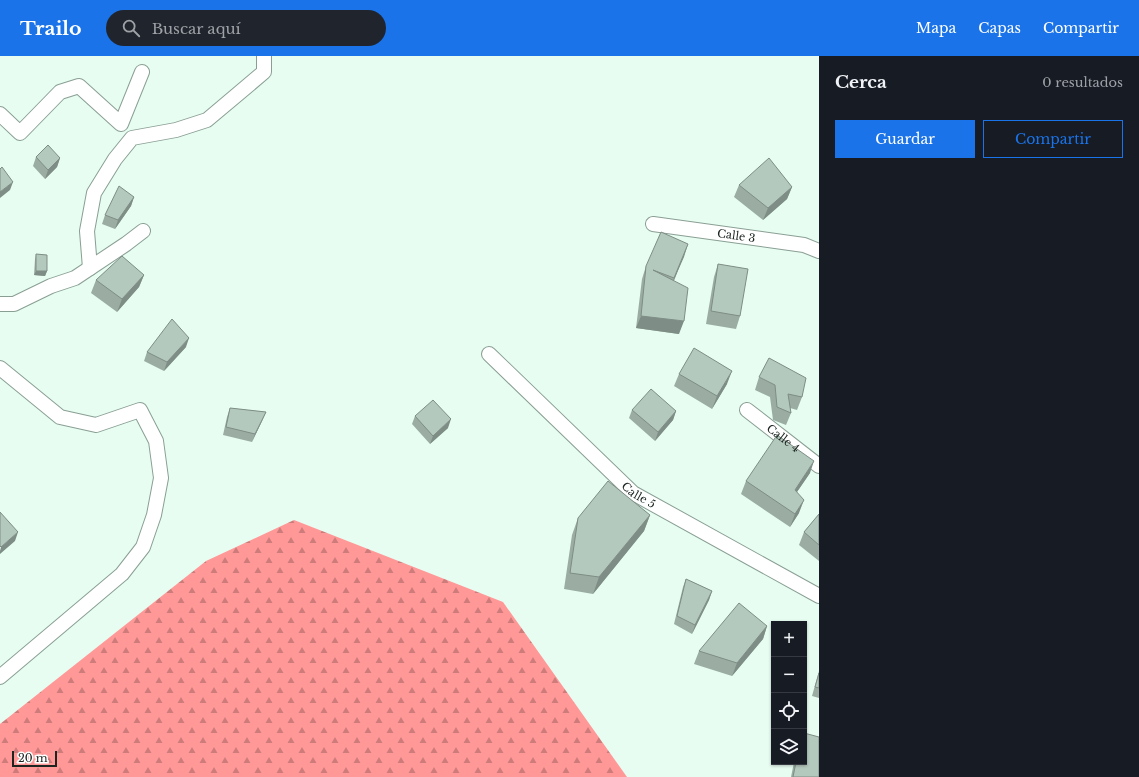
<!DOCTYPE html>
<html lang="es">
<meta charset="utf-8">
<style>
body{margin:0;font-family:"Libre Baskerville",serif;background:#20242c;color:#f1f3f6}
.controls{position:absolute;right:12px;bottom:12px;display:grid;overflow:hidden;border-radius:0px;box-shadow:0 1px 3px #0004}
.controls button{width:36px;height:36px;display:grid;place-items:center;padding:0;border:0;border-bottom:1px solid #363941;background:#171b24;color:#f1f3f6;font:20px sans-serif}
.scale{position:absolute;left:12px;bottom:10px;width:45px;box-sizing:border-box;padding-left:4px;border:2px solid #1c2520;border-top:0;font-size:11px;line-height:14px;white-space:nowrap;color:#1c2520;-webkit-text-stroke:3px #fff;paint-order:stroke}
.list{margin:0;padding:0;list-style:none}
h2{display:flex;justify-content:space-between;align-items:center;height:52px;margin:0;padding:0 16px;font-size:17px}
h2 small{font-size:13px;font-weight:400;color:#9ea1a6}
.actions{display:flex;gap:8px;padding:12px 16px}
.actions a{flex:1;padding:9px 0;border:1px solid #1a73e8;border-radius:0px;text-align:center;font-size:14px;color:#1a73e8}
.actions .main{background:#1a73e8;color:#fff}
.icon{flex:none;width:22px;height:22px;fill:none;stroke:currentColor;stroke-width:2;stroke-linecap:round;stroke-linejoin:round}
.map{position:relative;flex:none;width:819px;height:721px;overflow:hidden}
header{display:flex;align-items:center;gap:24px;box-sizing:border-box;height:56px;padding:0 20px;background:#1a73e8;color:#fff}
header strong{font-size:19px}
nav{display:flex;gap:22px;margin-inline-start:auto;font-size:14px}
.search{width:280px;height:36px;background:#20242c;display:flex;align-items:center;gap:10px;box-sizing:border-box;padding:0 14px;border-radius:22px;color:#9ea1a6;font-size:15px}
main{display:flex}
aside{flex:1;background:#171b24}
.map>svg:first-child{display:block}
.forest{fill:url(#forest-firs)}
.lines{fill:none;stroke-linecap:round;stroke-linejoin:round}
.minor-casing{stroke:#8a9f94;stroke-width:16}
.minor{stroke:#fff;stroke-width:14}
.wall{fill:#9bada3}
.shaded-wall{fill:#7e8d85}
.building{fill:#b4c9be;stroke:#7e8d85}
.labels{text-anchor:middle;stroke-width:3;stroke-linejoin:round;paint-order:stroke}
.street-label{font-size:11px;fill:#1c2520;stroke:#fff}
</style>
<header>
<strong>Trailo</strong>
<div class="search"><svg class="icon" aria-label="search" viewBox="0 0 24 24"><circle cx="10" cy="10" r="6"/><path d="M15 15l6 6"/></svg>Buscar aquí</div>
<nav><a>Mapa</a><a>Capas</a><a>Compartir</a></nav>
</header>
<main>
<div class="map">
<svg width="819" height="721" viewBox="0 0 819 721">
<defs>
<pattern id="forest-firs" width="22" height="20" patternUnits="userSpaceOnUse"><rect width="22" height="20" fill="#ff9897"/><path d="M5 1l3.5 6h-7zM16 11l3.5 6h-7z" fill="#ce7c7b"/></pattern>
</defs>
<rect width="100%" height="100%" fill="#e7fdf2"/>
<!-- forest -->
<path class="forest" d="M294,464L503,546L627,721H0V668L206,505Z"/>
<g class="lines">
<defs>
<g id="minor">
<path d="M0,58L20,77L60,36L79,30L121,68L142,16"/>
<path id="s1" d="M653,168L804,189L819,195"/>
<path d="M90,212L87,175L94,137L115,103L132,82L176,74L207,64L264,16V0"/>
<path d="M0,248H14L51,230L75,222L126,188L143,175"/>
<path id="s2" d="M489,298L633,437L819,540"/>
<path d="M0,312L60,361L96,369L140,354L156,385L161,422L154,459L143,491L122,518L0,621"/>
<path id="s3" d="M747,354L819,410"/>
</g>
</defs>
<!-- minor casing -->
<use href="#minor" class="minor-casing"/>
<!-- minor -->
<use href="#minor" class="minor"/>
</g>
<!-- wall -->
<path class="wall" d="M36,101L60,102L57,111L45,123L33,110Z
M739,129L792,131L787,143L763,164L734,141Z
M134,141L131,150L115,173L102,168L105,159Z
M688,188L674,225L679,278L636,272L642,223L646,210Z
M36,198L47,215L45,220L34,219L35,203Z
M718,208L740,260L736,273L706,268L714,221Z
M144,219L139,231L117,256L91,237L96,224Z
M186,291L164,315L144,305L147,296Z
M679,318L727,328L712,353L674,330Z
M759,321L802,341L797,354L790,352L791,357L786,369L773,364L770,341L755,334Z
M230,352L266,356L262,365L252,386L223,379L227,361Z
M632,354L676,355L673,364L655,385L629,362Z
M415,360L448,372L430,388L412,368Z
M810,417L797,436L799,457L790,471L741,438L746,425Z
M819,458V505L799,489L804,476Z
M650,459L644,475L593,538L564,533L572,479L578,462Z
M686,523L712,535L709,544L692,578L674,568L683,531Z
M767,570L763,583L732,620L694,608L699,595Z
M819,615V642L812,640Z
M794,706H804L819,721H791Z"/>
<!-- shaded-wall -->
<path class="shaded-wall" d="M60,102L57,111L45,123L48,114Z
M13,126L10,134L0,142V136Z
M792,131L787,143L763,164L768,152Z
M134,141L131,150L115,173L118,164Z
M688,188L684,201L669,235L674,222Z
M36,215H47L45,220L34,219Z
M144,219L139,231L117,256L122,243Z
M641,260L684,265L679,278L636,272Z
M189,282L186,291L164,315L167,306Z
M732,315L727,328L712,353L717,340Z
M676,355L673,364L655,385L658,376Z
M266,356L262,365L252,386L255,378Z
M451,363L448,372L430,388L433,380Z
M814,405L810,417L790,446L795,434Z
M804,444L799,457L790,471L795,458Z
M650,459L644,475L593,538L599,521Z
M18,476L15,485L0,498V495L1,491Z
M712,535L709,544L692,578L695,569Z
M767,570L763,583L732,620L737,607Z"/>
<!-- building -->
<path class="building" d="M48,89L60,102L48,114L36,101Z
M769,102L792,131L768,152L739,129Z
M2,111L13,126L0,136V113Z
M119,130L134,141L118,164L105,159Z
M661,176L688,188L674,222L653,214L688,232L684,265L641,260L646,210Z
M36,198L47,199V215H36Z
M122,200L144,219L122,243L96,224Z
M718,208L748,213L740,260L711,255Z
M172,263L189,282L167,306L147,296Z
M694,292L732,315L717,340L679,318Z
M769,302L806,322L802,341L788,338L791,357L777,351L775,329L759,321Z
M651,333L676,355L658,376L632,354Z
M433,344L451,363L433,380L415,360Z
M230,352L266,356L255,378L226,371Z
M777,379L814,405L795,434L804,444L795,458L746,425Z
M608,425L650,459L599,521L570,517L578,462Z
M0,456L18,476L1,491L0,490Z
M819,458V489L804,476Z
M686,523L712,535L695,569L677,560Z
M739,547L767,570L737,607L699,595Z
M819,617V632L815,631Z
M804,677L819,681V721H793L796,706H804Z"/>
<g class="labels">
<!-- street labels -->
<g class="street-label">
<text dy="4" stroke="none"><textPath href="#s1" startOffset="84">Calle 3</textPath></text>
<text dy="4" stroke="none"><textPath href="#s3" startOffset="46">Calle 4</textPath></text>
<text dy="4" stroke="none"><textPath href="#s2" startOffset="206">Calle 5</textPath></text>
</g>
</g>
</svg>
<div class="controls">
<button>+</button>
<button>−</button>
<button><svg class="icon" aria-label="locate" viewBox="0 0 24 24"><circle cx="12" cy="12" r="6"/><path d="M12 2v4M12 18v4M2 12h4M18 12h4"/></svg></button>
<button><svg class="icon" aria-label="layers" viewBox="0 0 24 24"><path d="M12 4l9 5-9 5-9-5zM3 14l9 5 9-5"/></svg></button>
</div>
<div class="scale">20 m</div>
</div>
<aside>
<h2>Cerca<small>0 resultados</small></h2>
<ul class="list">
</ul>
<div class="actions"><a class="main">Guardar</a><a>Compartir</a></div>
</aside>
</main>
